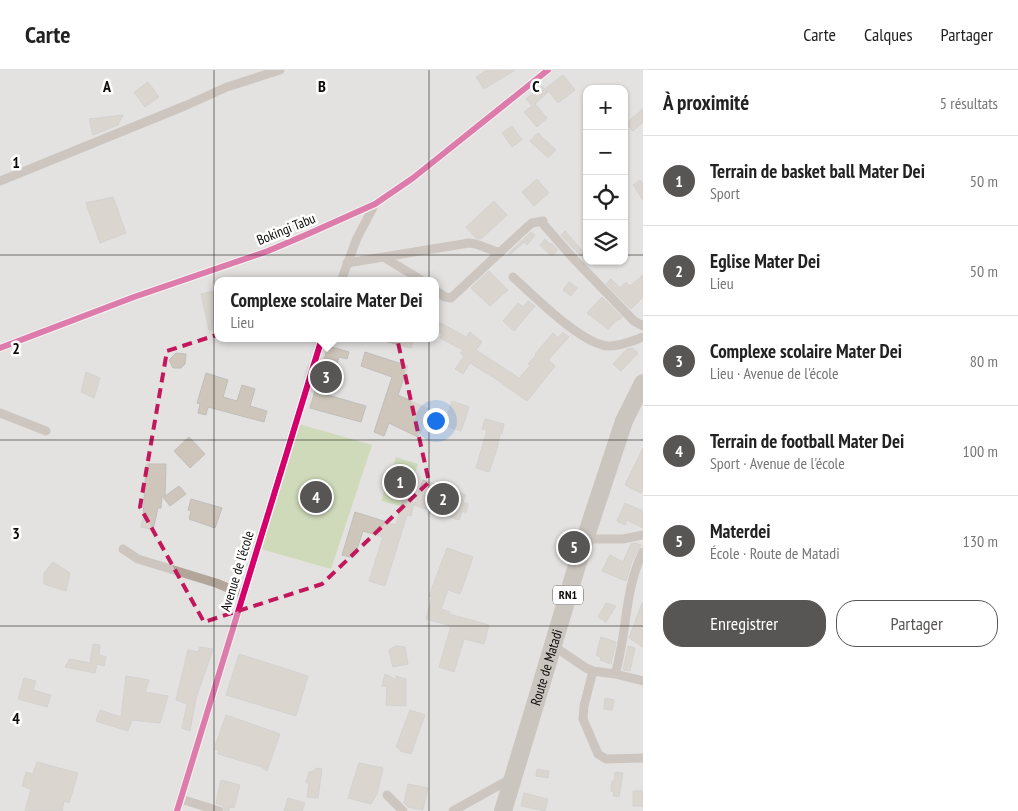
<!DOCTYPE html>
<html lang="fr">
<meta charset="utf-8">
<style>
body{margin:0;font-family:"PT Sans Narrow",sans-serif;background:#f6f6f6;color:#222}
.controls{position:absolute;right:15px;top:15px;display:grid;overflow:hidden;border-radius:10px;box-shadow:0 1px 4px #0004}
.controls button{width:45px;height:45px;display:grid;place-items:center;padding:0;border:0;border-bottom:1px solid #e0e0e0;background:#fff;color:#222;font:25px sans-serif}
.you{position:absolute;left:435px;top:350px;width:18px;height:18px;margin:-12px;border:4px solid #fff;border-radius:50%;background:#1a73e8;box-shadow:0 0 0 8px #1a73e833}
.badge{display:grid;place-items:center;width:32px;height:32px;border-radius:50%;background:#585655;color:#fff;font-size:16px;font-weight:700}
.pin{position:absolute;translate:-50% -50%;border:2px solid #fff;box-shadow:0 1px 5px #0006}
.popup{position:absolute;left:214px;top:207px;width:225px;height:65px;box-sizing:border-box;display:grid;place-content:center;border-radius:10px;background:#fff;filter:drop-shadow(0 1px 4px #0005);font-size:16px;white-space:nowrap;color:#767676}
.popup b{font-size:19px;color:#222}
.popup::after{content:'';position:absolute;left:50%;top:100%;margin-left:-10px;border:10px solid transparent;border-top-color:#fff}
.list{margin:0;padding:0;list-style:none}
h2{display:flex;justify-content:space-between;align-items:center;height:65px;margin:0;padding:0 20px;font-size:21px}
h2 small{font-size:16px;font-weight:400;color:#767676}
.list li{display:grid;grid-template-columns:32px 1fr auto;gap:15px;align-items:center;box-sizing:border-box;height:90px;padding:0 20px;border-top:1px solid #e0e0e0}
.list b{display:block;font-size:19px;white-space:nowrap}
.list p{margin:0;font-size:16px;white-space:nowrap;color:#767676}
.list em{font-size:16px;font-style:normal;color:#767676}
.actions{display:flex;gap:10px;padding:15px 20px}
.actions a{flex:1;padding:11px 0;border:1px solid #585655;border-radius:20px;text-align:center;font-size:18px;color:#585655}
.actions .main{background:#585655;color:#fff}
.icon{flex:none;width:28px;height:28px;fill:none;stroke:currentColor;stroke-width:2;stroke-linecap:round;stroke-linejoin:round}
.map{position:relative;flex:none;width:643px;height:741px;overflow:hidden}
header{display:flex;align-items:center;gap:30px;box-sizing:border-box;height:70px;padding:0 25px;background:#fff;border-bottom:1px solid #e0e0e0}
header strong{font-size:24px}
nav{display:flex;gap:28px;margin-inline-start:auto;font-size:18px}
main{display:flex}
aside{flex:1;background:#fff}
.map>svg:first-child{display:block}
.green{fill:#cfdaba}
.building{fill:#cec6ba;stroke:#bfbebc}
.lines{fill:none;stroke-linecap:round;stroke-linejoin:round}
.street{stroke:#b2a59a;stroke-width:9}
.highway{stroke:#ada299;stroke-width:18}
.cycleway-casing{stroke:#fff;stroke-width:9}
.cycleway{stroke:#d6006c;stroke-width:6}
.marked{fill:none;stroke:#c2185b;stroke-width:4;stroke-dasharray:10 6;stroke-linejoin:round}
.grid{fill:none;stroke:#0c0b0a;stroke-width:1;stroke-opacity:0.55}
.labels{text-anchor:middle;stroke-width:5;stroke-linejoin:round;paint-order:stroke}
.shield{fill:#fff;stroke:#555454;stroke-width:1}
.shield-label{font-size:12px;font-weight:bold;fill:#0c0b0a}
.street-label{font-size:14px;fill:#0c0b0a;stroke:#fff}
.grid-label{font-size:16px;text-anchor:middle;font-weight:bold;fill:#0c0b0a;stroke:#fff;stroke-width:5;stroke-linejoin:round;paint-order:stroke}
</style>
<header>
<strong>Carte</strong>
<nav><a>Carte</a><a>Calques</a><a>Partager</a></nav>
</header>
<main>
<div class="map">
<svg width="643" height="741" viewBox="0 0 643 741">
<rect width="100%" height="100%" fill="#e4e2e0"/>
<!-- green -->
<path class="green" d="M299,354L372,375L331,499L261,479Z
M396,387L418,394L404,437L381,431Z"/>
<!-- building -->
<path class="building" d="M487,0H515L484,19L476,7Z
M563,5L575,20L558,33L546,18Z
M148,12L159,27L145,37L134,22Z
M542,16L548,22L535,34L547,48L537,57L524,42L532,36L526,29Z
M643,39V52L633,61L626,53Z
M123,45L118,55L93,65L89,49Z
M512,56L522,70L512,77L502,63Z
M538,63L556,80L548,88L530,71Z
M537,109L549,123L534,136L522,122Z
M640,110L643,114V130L633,115Z
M113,127L126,163L100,173L86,133Z
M494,131L507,145L481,169L476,168L466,157Z
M565,161L587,186V193L561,165Z
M531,162L535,165L527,175L524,172L511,184L509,183Z
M545,169L550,174L551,173L558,180L552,186L540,175Z
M489,201L508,220L490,236L471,218Z
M643,205V227L631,239L606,214L611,209L620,218L626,212L630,216Z
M569,212L577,218L571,226L563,220Z
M215,221L217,236V259L209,260L201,224Z
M602,227L622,247L619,250L618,249L608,259L587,243Z
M528,231L535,236L514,261L503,251L518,233L523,237Z
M435,250L466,267L470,262L482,272L476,280L519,308L530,296L528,294L536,285L535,284L553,263L558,268L563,262L569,267L548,290L555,296L527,331L496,309L470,293L463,304L455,299L464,286L460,283L463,280L440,268L442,264L435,260Z
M385,268H413L411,278L384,271Z
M328,276L349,282L347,289L339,287L328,325L366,336L361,352L310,338Z
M632,278L638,283L621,301L613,294L627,279Z
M365,282L408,296L398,325L431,340L418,367L389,353L384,366L374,362L392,307L361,296Z
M176,283L186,284L185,294L181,298H173L169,290Z
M86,302L100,308L94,328L81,322Z
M206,303L228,310L223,327L237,331L242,315L255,319L250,336L267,341L264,352L208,337L206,345L198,343L200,334L197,333Z
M452,331L469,337L461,361L444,355Z
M485,349L504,354L502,364H500L497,379L489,402L476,398L487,360L482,359Z
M189,367L205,384L190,398L174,381Z
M643,378V418L641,423L625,415Z
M146,394H166L165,426L179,416L186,424L170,436L162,426L161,438H158L153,460L141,457L143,447Z
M423,410L466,425L463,432L468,434L466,442H462L459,450L414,435Z
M191,429L222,438L215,458L189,449L191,441L188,440Z
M403,429L414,432L411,446L407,445L385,516L369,511L383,467L363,461L354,488L342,485L355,442L396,455Z
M625,433L643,441V458L627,450L625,455L617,451Z
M636,473L641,475L632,491L626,511L602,501L610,485L623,492L631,474Z
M447,478L473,487L460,524L448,520L441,539L450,542L449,544L489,555L484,574L464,569L454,602L439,597L451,556L426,549L432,527L429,526Z
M53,492L70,503L66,521L44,514V503Z
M606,533L616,536L606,552L598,547Z
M642,533H643V577L629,568Z
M601,567L616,572L611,594L600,590L601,587L596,585Z
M93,574L100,575L99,585L106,587L104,596L97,594L95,603L65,597L70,589L90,593Z
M395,576L405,577L408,594L393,597L389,580Z
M628,576L635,578L630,601L623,600Z
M200,577L213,579L196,628L190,661L182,658L187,634L176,630L188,580L198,582Z
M239,584L308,606L296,646L226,625Z
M385,604L397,610L396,606L406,609V636L386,635L387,617L382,616Z
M126,606L149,610L145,622L168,626L160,653L132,650L128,661L96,651L100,640L121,647Z
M24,608L36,611L33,620L51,625L47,637L18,629Z
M605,628L614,630L612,640L604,639Z
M410,640L425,645L411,684L400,681V679L396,677Z
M226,645L280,664L267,701L262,697L218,684L219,680L214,679Z
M37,692L78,703L69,733L64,731L62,741H25L31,719L22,716L26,702L33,704Z
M359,693L383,698L377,724L371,734L348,728Z
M316,698L322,699L318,728L307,727L309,714L306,712L309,702L314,701Z
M537,699L549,701L548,708L536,706Z
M615,702L623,703L619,727L613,726L614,722L611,721L612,711H614Z
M221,710L240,715L234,738L229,737V741H225L223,736L216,733Z
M408,714L428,718L423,740L408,737L404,733Z
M633,721H643V736H633Z
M524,723L548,729L545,741L521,736Z
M288,728L305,733L302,741H284Z"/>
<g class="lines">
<!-- street -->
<path class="street" d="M0,111L187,35L227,17L280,0
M385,188L423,211
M347,193L469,173L476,174L500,183
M513,207C533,225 583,276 609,276C621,276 632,271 643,267
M341,211L357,168L375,134
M435,220L445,227L451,228L526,158L532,153L543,151L544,155L573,188L634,251L643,256
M0,278L134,227L268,181L308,164L375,134L413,108L548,0
M0,343L46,361
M585,469H623L643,465
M123,479L138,489L216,513L243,524
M552,575L586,598L593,601L615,604C618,595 619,587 621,578C627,546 628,511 643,482
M593,601L584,636L583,649L598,684L606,689L643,688
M615,604L643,611
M387,725L403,741
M181,729L219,741
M177,741L322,268
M453,741L512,708"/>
<!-- highway -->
<path class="highway" id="s1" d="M503,741L585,469L624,351L643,313"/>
<defs>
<path id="cycleway" d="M0,278L134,227L268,181L308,164L375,134L413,108L548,0
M177,741L322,268"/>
</defs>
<!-- cycleway casing -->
<use href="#cycleway" class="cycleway-casing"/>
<!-- cycleway -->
<use href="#cycleway" class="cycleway"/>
</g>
<!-- marked area -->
<path d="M0 0H643V741H0ZM306,236L393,250L429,412L322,514L204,552L140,437L167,281Z" fill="#e4e2e0" fill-opacity=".55" fill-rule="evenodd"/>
<path class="marked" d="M306,236L393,250L429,412L322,514L204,552L140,437L167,281Z"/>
<!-- grid -->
<path class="grid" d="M214,0V741M429,0V741M0,185H587M624,185H643M0,370H643M0,556H643"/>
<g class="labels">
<!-- shield labels -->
<rect class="shield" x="553" y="515.5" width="30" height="19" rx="4"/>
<g class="shield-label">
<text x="568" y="529">RN1</text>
</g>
<!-- street labels -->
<g class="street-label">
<text transform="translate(286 159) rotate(-22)" y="5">Bokingi Tabu</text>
<text transform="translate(237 501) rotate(-73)" y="5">Avenue de l'école</text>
<text dy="5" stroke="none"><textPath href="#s1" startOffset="150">Route de Matadi</textPath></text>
</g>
</g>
<g class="grid-label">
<text x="107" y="22">A</text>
<text x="322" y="22">B</text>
<text x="536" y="22">C</text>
<text x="16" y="98">1</text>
<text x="16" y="284">2</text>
<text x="16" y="469">3</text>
<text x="16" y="654">4</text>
</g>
</svg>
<div class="controls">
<button>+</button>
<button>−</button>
<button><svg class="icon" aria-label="locate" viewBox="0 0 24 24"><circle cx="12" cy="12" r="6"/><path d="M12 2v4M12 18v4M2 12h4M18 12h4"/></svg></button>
<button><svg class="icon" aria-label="layers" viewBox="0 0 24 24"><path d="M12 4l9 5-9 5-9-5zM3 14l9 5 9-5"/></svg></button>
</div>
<div class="you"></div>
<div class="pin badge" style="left:400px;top:412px">1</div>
<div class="pin badge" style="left:443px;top:429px">2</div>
<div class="pin badge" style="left:326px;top:307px">3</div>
<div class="popup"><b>Complexe scolaire Mater Dei</b>Lieu</div>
<div class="pin badge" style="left:316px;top:427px">4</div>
<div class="pin badge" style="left:574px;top:477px">5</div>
</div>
<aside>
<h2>À proximité<small>5 résultats</small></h2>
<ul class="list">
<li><span class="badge">1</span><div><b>Terrain de basket ball Mater Dei</b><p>Sport</p></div><em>50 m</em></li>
<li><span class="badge">2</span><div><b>Eglise Mater Dei</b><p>Lieu</p></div><em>50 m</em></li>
<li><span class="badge">3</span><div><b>Complexe scolaire Mater Dei</b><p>Lieu · Avenue de l'école</p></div><em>80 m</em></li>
<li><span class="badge">4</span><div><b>Terrain de football Mater Dei</b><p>Sport · Avenue de l'école</p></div><em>100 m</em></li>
<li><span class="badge">5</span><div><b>Materdei</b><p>École · Route de Matadi</p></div><em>130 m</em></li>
</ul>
<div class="actions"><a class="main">Enregistrer</a><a>Partager</a></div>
</aside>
</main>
